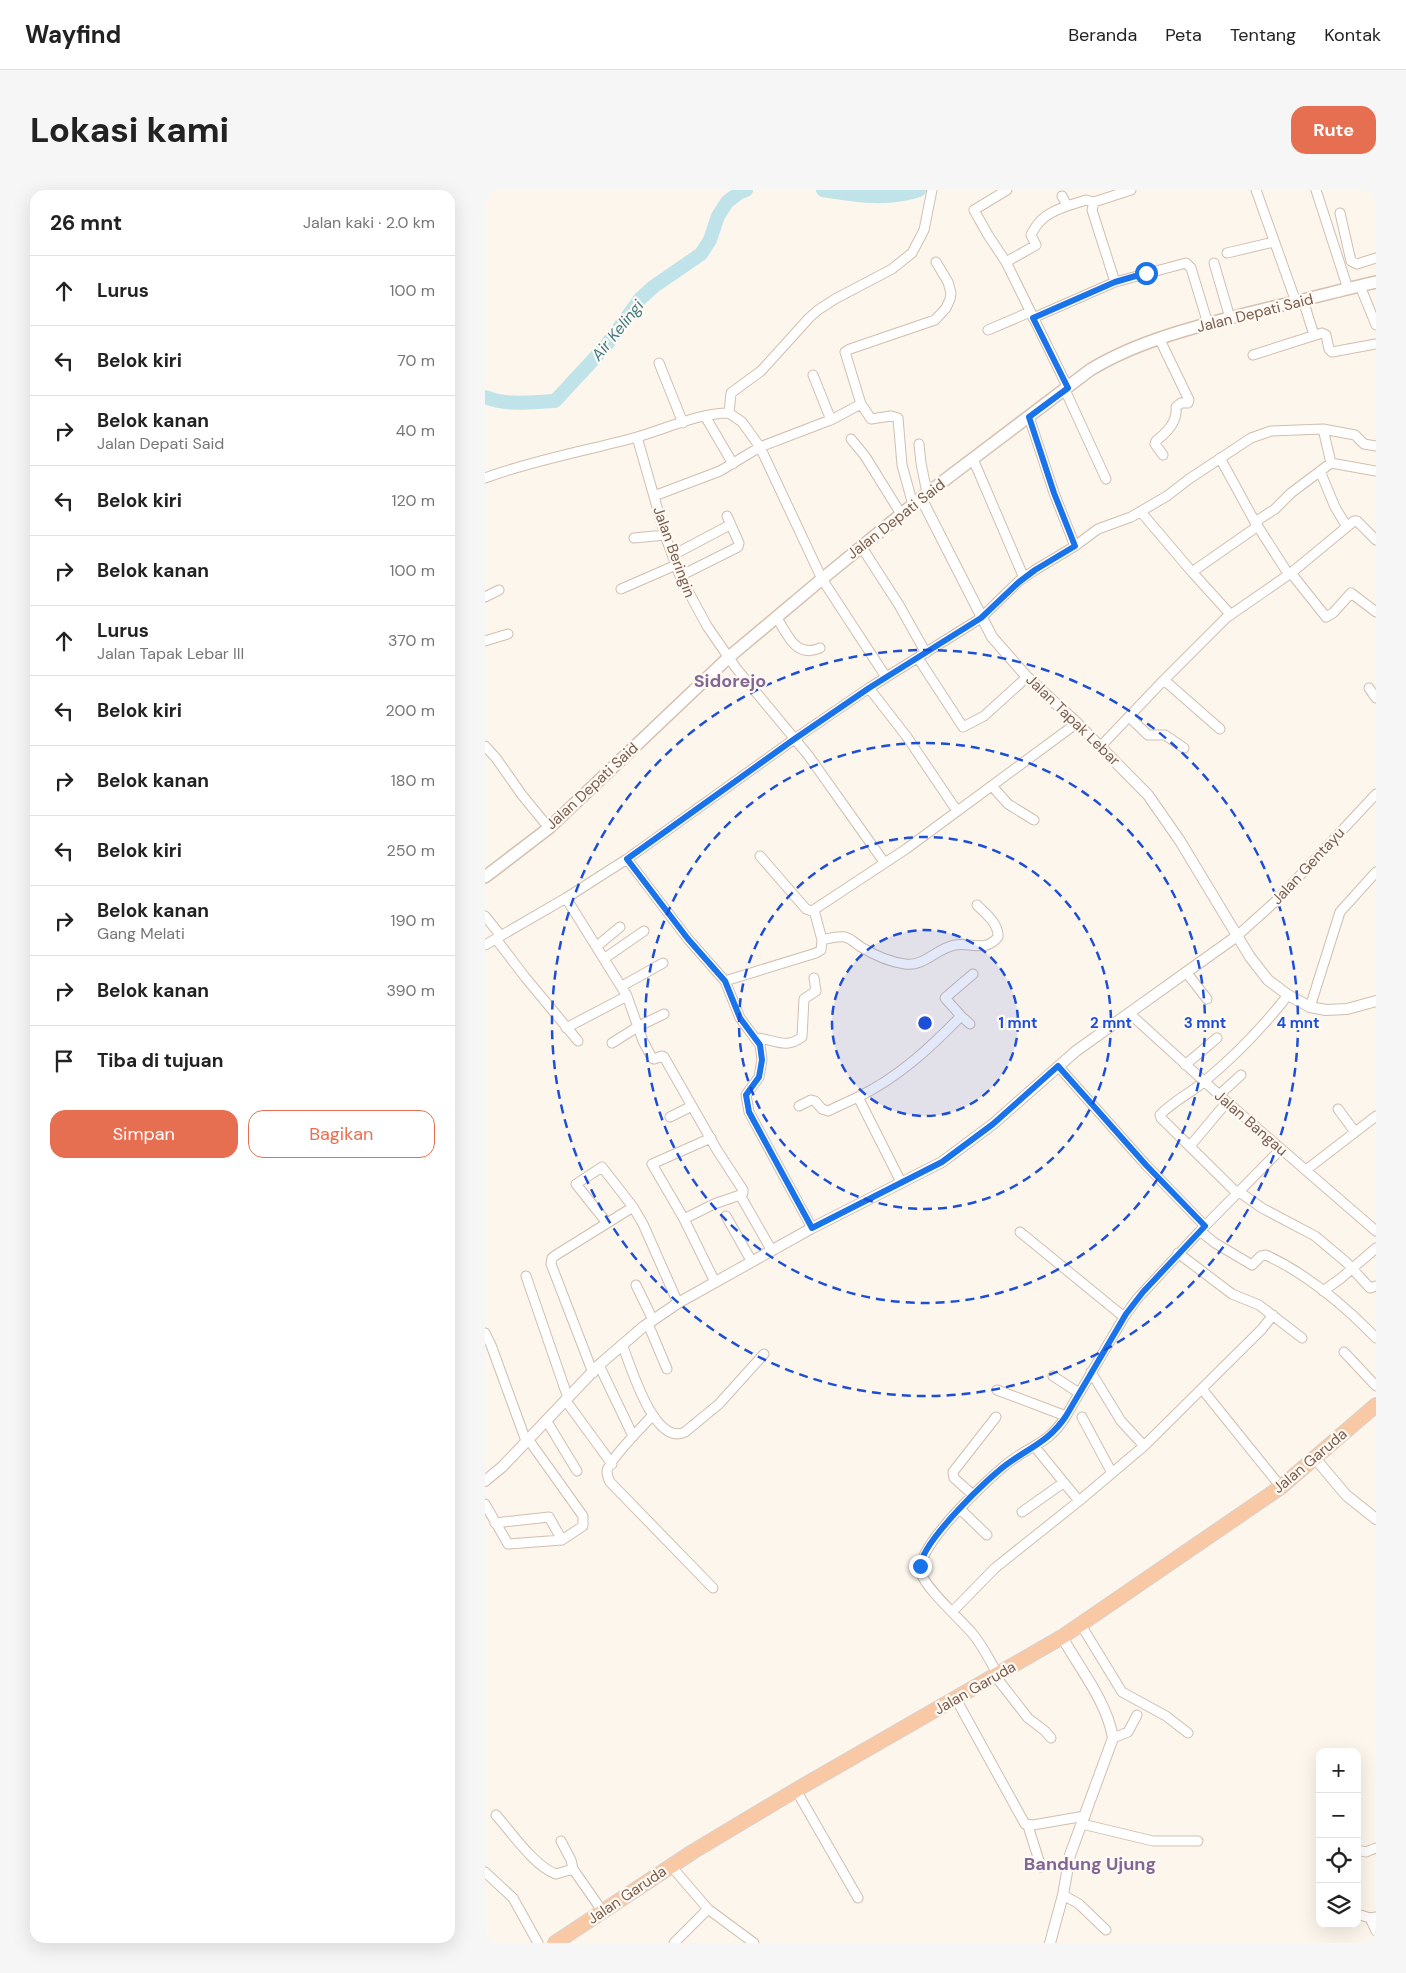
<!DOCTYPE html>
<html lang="id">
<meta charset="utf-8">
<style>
body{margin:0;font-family:"DM Sans",sans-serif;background:#f6f6f6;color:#222}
.controls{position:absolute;right:15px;bottom:15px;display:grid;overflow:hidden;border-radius:10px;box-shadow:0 5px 20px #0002}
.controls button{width:45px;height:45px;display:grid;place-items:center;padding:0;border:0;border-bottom:1px solid #e0e0e0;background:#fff;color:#222;font:25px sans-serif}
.stop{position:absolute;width:15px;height:15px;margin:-11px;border:4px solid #1a73e8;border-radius:50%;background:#fff}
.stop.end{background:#1a73e8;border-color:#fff;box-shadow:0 1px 5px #0008}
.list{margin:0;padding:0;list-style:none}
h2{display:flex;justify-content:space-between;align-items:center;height:65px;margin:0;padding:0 20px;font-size:21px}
h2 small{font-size:16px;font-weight:400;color:#767676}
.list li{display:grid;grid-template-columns:32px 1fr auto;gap:15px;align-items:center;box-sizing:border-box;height:70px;padding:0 20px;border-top:1px solid #e0e0e0}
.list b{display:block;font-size:19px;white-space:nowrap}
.list p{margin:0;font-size:16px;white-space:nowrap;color:#767676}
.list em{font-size:16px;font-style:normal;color:#767676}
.actions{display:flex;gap:10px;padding:15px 20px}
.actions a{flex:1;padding:11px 0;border:1px solid #e76f51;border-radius:15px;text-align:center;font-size:18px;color:#e76f51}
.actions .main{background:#e76f51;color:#fff}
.icon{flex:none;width:28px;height:28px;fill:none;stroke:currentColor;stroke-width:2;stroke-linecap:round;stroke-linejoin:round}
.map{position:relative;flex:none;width:891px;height:1753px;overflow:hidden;border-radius:15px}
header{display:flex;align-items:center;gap:30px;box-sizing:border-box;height:70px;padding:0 25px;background:#fff;border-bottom:1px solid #e0e0e0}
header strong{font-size:24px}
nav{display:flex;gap:28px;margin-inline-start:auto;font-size:18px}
.intro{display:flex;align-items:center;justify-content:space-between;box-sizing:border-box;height:120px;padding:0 30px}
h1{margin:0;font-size:35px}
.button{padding:12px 22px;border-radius:15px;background:#e76f51;color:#fff;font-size:18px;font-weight:700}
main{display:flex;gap:30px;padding:0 30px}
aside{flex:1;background:#fff;border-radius:15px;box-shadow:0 5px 20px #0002}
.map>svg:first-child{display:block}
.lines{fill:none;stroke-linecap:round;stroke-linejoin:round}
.river{stroke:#bfe3e8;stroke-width:14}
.minor-casing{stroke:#d1beb0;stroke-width:11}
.tertiary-casing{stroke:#d1beb0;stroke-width:12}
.secondary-casing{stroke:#d6c0b0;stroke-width:14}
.trunk-casing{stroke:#dad1cd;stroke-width:16}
.minor{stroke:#fff;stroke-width:9}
.tertiary{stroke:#fff;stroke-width:10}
.secondary{stroke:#fff;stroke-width:11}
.trunk{stroke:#f9c8a4;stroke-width:14}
.route{stroke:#1a73e8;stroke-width:6}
.ring{fill:none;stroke:#1d4ed8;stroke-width:2.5;stroke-dasharray:9 6}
.labels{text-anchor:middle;stroke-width:4.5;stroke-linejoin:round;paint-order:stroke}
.street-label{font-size:15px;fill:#7a5c4d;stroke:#fffaf3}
.water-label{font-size:16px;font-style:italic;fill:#437c86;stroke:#fffaf3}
.quarter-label{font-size:18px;font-weight:bold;fill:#846695;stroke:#fffaf3}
.centre{fill:#1d4ed8;stroke:#fffaf3;stroke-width:2.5}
.ring-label{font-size:15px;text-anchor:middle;font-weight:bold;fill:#1d4ed8;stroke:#fffaf3;stroke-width:4.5;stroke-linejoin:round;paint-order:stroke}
</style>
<header>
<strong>Wayfind</strong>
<nav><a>Beranda</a><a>Peta</a><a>Tentang</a><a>Kontak</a></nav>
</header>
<div class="intro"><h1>Lokasi kami</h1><a class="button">Rute</a></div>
<main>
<aside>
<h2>26 mnt<small>Jalan kaki · 2.0 km</small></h2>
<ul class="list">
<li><svg class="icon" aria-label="ahead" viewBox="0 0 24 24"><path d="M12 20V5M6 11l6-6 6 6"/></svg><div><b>Lurus</b></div><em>100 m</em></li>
<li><svg class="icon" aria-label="left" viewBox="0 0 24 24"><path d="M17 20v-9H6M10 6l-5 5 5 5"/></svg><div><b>Belok kiri</b></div><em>70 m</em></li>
<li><svg class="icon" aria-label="right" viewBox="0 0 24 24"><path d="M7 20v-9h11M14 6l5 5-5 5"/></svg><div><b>Belok kanan</b><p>Jalan Depati Said</p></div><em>40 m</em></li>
<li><svg class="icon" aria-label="left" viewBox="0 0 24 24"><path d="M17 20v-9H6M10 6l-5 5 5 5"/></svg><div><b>Belok kiri</b></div><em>120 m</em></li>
<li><svg class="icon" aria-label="right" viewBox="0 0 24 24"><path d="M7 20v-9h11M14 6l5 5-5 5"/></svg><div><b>Belok kanan</b></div><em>100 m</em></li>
<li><svg class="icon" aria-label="ahead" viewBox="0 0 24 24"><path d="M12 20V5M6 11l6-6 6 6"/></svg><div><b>Lurus</b><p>Jalan Tapak Lebar III</p></div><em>370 m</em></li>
<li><svg class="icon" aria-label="left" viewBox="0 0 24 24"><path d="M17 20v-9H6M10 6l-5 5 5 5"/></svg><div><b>Belok kiri</b></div><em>200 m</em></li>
<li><svg class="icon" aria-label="right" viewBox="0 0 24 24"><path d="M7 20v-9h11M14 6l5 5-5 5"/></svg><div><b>Belok kanan</b></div><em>180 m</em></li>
<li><svg class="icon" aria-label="left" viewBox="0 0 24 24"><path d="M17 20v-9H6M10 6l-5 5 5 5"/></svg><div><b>Belok kiri</b></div><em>250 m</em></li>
<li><svg class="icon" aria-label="right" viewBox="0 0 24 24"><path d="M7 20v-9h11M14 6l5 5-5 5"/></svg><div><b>Belok kanan</b><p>Gang Melati</p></div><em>190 m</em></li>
<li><svg class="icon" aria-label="right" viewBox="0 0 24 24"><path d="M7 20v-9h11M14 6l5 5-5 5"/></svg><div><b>Belok kanan</b></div><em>390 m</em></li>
<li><svg class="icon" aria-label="arrive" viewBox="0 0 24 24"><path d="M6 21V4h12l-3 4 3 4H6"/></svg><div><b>Tiba di tujuan</b></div></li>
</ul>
<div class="actions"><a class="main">Simpan</a><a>Bagikan</a></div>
</aside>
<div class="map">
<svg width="891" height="1753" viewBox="0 0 891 1753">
<rect width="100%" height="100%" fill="#fdf6ec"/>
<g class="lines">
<!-- river -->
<path class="river" d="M338,0C369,5 404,11 434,0
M0,207C22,216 46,212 70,211L120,157L155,109L168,97L216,64L225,50L233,26L242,12L255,2L261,0"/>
<defs>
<path id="minor" d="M771,0L811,112
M831,0L863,99
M577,6L582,16L601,10L609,12L646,0
M609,12L607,20L630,92
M582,16C565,22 554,28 546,45L551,55L521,72L583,198
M855,23L866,71L872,74L891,68
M742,63L789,52
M521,72L503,45L489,20L522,0
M729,73L745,128
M875,96L891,135
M818,110L829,145
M548,128L630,92L701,73L706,78L723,134
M503,140L545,122
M675,150L704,210L703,213H696L691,217C693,232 681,243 671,251L670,254L678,265
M768,165L837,143L841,145L844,159L847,162L891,154
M174,173L198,233
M328,185L346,230
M580,200L621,289
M376,214L386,229L406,226L413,228L417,275L428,315
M244,223L246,203L276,181L324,128L333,120L350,109L407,79L427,63L439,40L447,0
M220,226L248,274
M544,227L569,303L590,356
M838,239L846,273
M152,247L180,345L195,386L222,436L251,478L323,565L399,672
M366,249L380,266L416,324
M434,254L436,273L442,303
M735,268L770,332L804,385
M488,269L539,388
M835,281L850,317L862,337
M0,288C49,270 101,261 152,247C181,239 213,223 244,223L257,232L275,257L337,389L401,487
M169,306L235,281L275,257L348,229L376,214L360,162L365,159L450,130L461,118L465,109L466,103L463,92L451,72
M656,322L707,382
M770,332L790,319L806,303L846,273L891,281
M149,348L180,345
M376,356L414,415L441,463
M188,365L241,337
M806,383L841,427L848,423L866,403L891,422
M195,386L253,357L254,353L242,326
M136,399L191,375
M0,407L14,400
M746,425L707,382L773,336
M291,427C303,444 310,469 335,458
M0,451L23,444
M433,468L478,537L499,526L542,487
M679,490L735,539
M384,498L422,547L472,621
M884,498L891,508
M644,527L663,545H680L699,558
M0,556L11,568L37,605L64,638
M615,557L675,494L741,428L806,383L869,331H872L891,350
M507,596L523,614L549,630
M275,666L321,719L327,721L421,659L592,533
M142,669L203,749L240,791L255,828L275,855L277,870L274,887L261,905L264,922L327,1038
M81,708L142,806L158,851L167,868L169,869L177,866L179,867L232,960L258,1000V1003L255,1005L229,1014L199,1029L230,1092
M0,726L16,746
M752,746L792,710L891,604
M11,749L40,787L93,851
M337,750C345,748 353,746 360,747C367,749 371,754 376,757C389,765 405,772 420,774C439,777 452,758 470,755C486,752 500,763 513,747C514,734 501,724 492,715
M0,755L81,708L142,669L308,550L384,498L496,428L534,391L550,380L590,356L613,339L646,327L682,306L704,289L766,248L786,241L838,239L870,245L879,254L891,256
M112,756L135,737
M120,768L159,741
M701,782L722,809
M240,791L331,763L336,760L337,750L329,720
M137,796L178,773
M825,817L855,722L891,682
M644,823L742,912L891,1041
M476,826L485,834
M81,838L142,806
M271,848C290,849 300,860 317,847L319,809L331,801L329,788
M127,853L154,836L179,824
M700,875L732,848
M573,876L661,975L720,1036
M734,905L756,885
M314,916L326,910L330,911L337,919L343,921L373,907
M853,919L870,942
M185,927L207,916
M705,956L742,912
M821,980L891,926
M416,992L373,907C414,887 445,858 476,826L460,808L488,784
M753,1001L777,1018L830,1046L861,1072L885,1098L891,1096
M752,1003L676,928L675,925C688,911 706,903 721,890C752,864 778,837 803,805
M255,1005L287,1061
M241,1026L267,1072
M199,1029L167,974L226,948
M122,1033L91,994L117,977L148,1017L158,1034L193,1113
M715,1041L730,1053L767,1075L776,1066L781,1065C822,1084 859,1115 891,1148
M535,1042L639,1127
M693,1063L747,1104L774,1115L817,1148
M41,1086L83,1208
M151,1095L168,1130
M838,1101L855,1089L891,1058
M163,1134L182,1179
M0,1143L6,1155L41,1251
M137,1154C145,1174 169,1257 200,1242L234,1214L279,1164
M859,1162L891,1196
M114,1175L148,1246
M606,1182L636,1231L659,1256
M108,1183L66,1074L67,1068L71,1065L148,1017
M568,1186L594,1203
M717,1199L796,1297
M512,1200L581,1226
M81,1211L127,1274
M167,1226C158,1236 124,1270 122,1281C122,1285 123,1288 125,1292L228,1398
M597,1227L627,1283
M61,1230L92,1281
M550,1257L594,1311
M488,1305L469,1288L468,1282L511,1227
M0,1314L23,1354L77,1350L98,1336V1326L43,1249
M475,1319L502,1345
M537,1322L578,1293
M10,1333L64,1327L77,1350
M467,1422L510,1378L594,1311L659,1256L777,1139L788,1125
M596,1435L637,1502L681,1526L703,1543
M513,1485C505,1471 498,1456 487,1443C475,1429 441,1399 436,1383C428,1358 504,1288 523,1273C547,1254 563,1255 581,1226L639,1127L652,1109L715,1041L796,959
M511,1487L543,1528L560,1541L566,1548
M471,1509L540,1634L548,1635L600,1626
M628,1548L643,1542L652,1525
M311,1600L373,1708
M11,1625C27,1643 49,1676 71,1684L88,1679L118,1722
M597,1634L668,1651H713
M543,1636L556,1677
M76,1651L86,1670L88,1679
M872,1660L881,1662L891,1658
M186,1676L223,1719L269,1753
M0,1682L28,1708L53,1753
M578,1705L594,1714L621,1740
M872,1724L885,1728L891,1727
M885,1728L891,1741
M189,1753L223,1719"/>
<path id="tertiary" d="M436,308L507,447L542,487L592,533L663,605L695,651L765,767L783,790L803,805L825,817L841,820L862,819L891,811
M829,1267L861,1305L891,1329
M0,1291L17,1277L114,1175L158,1137L193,1113L327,1038L457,972L508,934L591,861L752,746
M565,1753L578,1705L585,1665L628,1548C622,1512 595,1479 577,1447"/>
<path id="secondary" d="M0,687L64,638L244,467L337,389L436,308L605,180C657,148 725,133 784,118C820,110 855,100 891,92"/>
<path id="trunk" d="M70,1753L209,1661L311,1600L577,1447L796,1297L891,1215"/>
</defs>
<!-- minor casing -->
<use href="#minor" class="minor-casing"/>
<!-- tertiary casing -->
<use href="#tertiary" class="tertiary-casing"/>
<!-- secondary casing -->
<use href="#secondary" class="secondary-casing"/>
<!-- trunk casing -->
<use href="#trunk" class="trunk-casing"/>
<!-- minor -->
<use href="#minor" class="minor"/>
<!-- tertiary -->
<use href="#tertiary" class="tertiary"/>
<!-- secondary -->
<use href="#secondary" class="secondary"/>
<!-- trunk -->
<use href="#trunk" class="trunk"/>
</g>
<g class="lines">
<!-- route -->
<path class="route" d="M435,1376C438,1351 503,1287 525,1272C548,1256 565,1250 581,1226L641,1124L658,1102L720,1036L661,975L573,876L508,934L457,972L327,1038L264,922L261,905L274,887L277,870L275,855L255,828L240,791L203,749L142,669L308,550L384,498L496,428L534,392L550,380L590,356L569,303L544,227L583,198L548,128L630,92L661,83"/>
</g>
<!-- distance rings -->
<circle cx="440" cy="833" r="93" fill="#1d4ed8" fill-opacity=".12"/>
<g class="ring">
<circle cx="440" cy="833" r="93"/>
<circle cx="440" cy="833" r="186"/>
<circle cx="440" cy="833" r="280"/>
<circle cx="440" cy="833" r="373"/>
</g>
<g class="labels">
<!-- street labels -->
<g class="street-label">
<text transform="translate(770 123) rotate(-14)" y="5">Jalan Depati Said</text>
<text transform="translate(411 329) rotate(-38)" y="5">Jalan Depati Said</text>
<text transform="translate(189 362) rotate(70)" y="5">Jalan Beringin</text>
<text transform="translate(588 530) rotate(44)" y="5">Jalan Tapak Lebar</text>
<text transform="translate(107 596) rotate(-43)" y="5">Jalan Depati Said</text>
<text transform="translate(823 676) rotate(-47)" y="5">Jalan Gentayu</text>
<text transform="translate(766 933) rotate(41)" y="5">Jalan Bangau</text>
<text transform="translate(825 1271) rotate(-40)" y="5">Jalan Garuda</text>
<text transform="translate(490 1498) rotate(-30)" y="5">Jalan Garuda</text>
<text transform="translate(142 1705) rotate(-34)" y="5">Jalan Garuda</text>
</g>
<!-- water labels -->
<g class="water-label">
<text transform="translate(132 140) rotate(-51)" y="6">Air Kelingi</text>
</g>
<!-- quarter labels -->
<g class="quarter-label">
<text x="245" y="497">Sidorejo</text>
<text x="605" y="1680">Bandung Ujung</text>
</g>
</g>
<circle cx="440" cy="833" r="8" class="centre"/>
<g class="ring-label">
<text x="533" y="838">1 mnt</text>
<text x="626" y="838">2 mnt</text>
<text x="720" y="838">3 mnt</text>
<text x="813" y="838">4 mnt</text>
</g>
</svg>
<div class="controls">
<button>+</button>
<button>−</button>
<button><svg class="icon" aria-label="locate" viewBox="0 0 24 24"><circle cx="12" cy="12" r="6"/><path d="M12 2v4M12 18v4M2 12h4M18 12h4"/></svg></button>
<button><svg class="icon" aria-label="layers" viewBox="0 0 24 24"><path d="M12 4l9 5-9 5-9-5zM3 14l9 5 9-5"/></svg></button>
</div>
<div class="stop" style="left:661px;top:83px"></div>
<div class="stop end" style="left:435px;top:1376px"></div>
</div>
</main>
